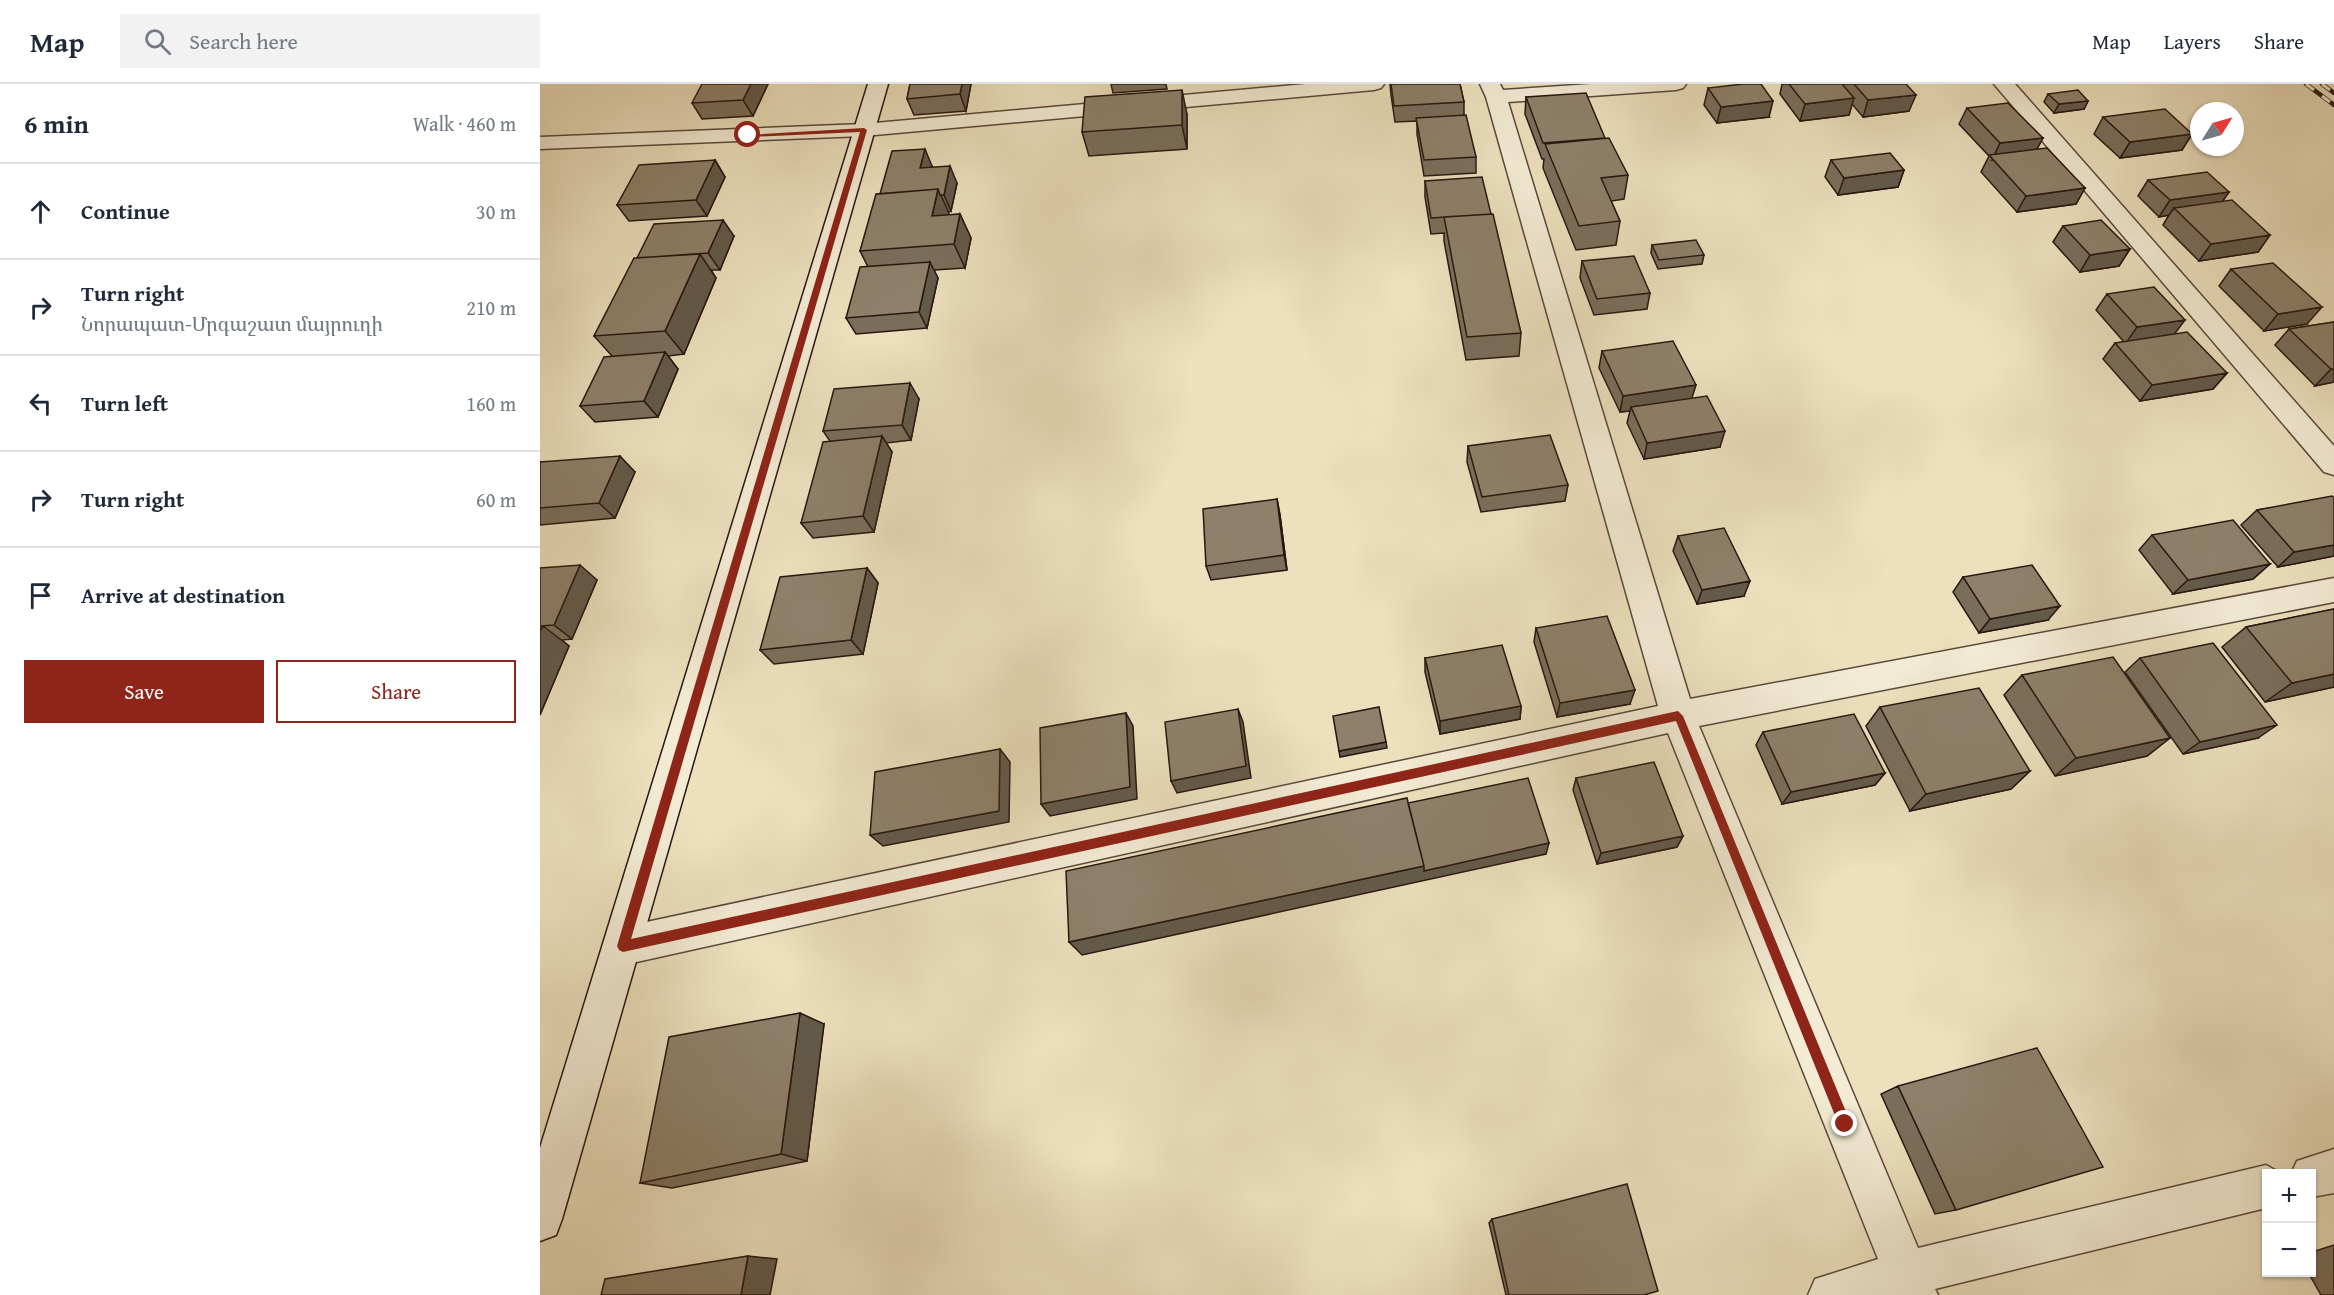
<!DOCTYPE html>
<meta charset="utf-8">
<style>
body{margin:0;font-family:"Gentium Book Plus","Noto Serif Armenian",serif;background:#f2f2f3;color:#1f2937}
.controls{position:absolute;right:18px;bottom:18px;display:grid;overflow:hidden;border-radius:0px;box-shadow:0 2px 4px #0004}
.controls button{width:54px;height:54px;display:grid;place-items:center;padding:0;border:0;border-bottom:2px solid #e0e1e3;background:#fff;color:#1f2937;font:30px sans-serif}
.compass{position:absolute;left:1650px;top:18px;width:54px;height:54px;border-radius:50%;background:#fff;box-shadow:0 2px 4px #0004;rotate:53deg}
.stop{position:absolute;width:18px;height:18px;margin:-14px;border:4px solid #8f2418;border-radius:50%;background:#fff}
.stop.end{background:#8f2418;border-color:#fff;box-shadow:0 2px 6px #0008}
.list{margin:0;padding:0;list-style:none}
h2{display:flex;justify-content:space-between;align-items:center;height:78px;margin:0;padding:0 24px;font-size:26px}
h2 small{font-size:20px;font-weight:400;color:#747a83}
.list li{display:grid;grid-template-columns:39px 1fr auto;gap:18px;align-items:center;box-sizing:border-box;height:96px;padding:0 24px;border-top:2px solid #e0e1e3}
.list b{display:block;font-size:22px;white-space:nowrap}
.list p{margin:0;font-size:20px;white-space:nowrap;color:#747a83}
.list em{font-size:20px;font-style:normal;color:#747a83}
.actions{display:flex;gap:12px;padding:18px 24px}
.actions a{flex:1;padding:14px 0;border:2px solid #8f2418;border-radius:0px;text-align:center;font-size:21px;color:#8f2418}
.actions .main{background:#8f2418;color:#fff}
.icon{flex:none;width:33px;height:33px;fill:none;stroke:currentColor;stroke-width:2;stroke-linecap:round;stroke-linejoin:round}
.map{position:relative;flex:none;width:1794px;height:1211px;overflow:hidden}
header{display:flex;align-items:center;gap:36px;box-sizing:border-box;height:84px;padding:0 30px;background:#fff;border-bottom:2px solid #e0e1e3}
header strong{font-size:28px}
nav{display:flex;gap:33px;margin-inline-start:auto;font-size:21px}
.search{width:420px;height:54px;background:#f2f2f3;display:flex;align-items:center;gap:15px;box-sizing:border-box;padding:0 21px;border-radius:0px;color:#747a83;font-size:22px}
main{display:flex}
aside{flex:1;background:#fff}
.map>svg:first-child{display:block}
.lines{fill:none;stroke-linecap:round;stroke-linejoin:round}
.street-casing{stroke:#59493b;stroke-width:3}
.secondary-casing{stroke:#281710;stroke-width:3}
.street{fill:#f3ebd4;fill-rule:evenodd}
.secondary{fill:#f3ebd4;fill-rule:evenodd}
.rail-casing{stroke:#281710;stroke-width:4.5}
.rail{stroke:#f3ebd4;stroke-width:3;stroke-dasharray:10;stroke-linecap:butt}
.wall{fill:#7a6e5b;stroke:#281710;stroke-width:1.5}
.shaded-wall{fill:#635a4a;stroke:#281710;stroke-width:1.5}
.building{fill:#8e806a;stroke:#281710;stroke-width:1.5}
.route{fill:#8f2418}
</style>
<header>
<strong>Map</strong>
<div class="search"><svg class="icon" aria-label="search" viewBox="0 0 24 24"><circle cx="10" cy="10" r="6"/><path d="M15 15l6 6"/></svg>Search here</div>
<nav><a>Map</a><a>Layers</a><a>Share</a></nav>
</header>
<main>
<aside>
<h2>6 min<small>Walk · 460 m</small></h2>
<ul class="list">
<li><svg class="icon" aria-label="ahead" viewBox="0 0 24 24"><path d="M12 20V5M6 11l6-6 6 6"/></svg><div><b>Continue</b></div><em>30 m</em></li>
<li><svg class="icon" aria-label="right" viewBox="0 0 24 24"><path d="M7 20v-9h11M14 6l5 5-5 5"/></svg><div><b>Turn right</b><p>Նորապատ-Մրգաշատ մայրուղի</p></div><em>210 m</em></li>
<li><svg class="icon" aria-label="left" viewBox="0 0 24 24"><path d="M17 20v-9H6M10 6l-5 5 5 5"/></svg><div><b>Turn left</b></div><em>160 m</em></li>
<li><svg class="icon" aria-label="right" viewBox="0 0 24 24"><path d="M7 20v-9h11M14 6l5 5-5 5"/></svg><div><b>Turn right</b></div><em>60 m</em></li>
<li><svg class="icon" aria-label="arrive" viewBox="0 0 24 24"><path d="M6 21V4h12l-3 4 3 4H6"/></svg><div><b>Arrive at destination</b></div></li>
</ul>
<div class="actions"><a class="main">Save</a><a>Share</a></div>
</aside>
<div class="map">
<svg width="1794" height="1211" viewBox="0 0 1794 1211">
<rect width="100%" height="100%" fill="#ece0bd"/>
<filter id="stains"><feTurbulence type="fractalNoise" baseFrequency=".00333" numOctaves="4"/><feColorMatrix values="0 0 0 0 .2 0 0 0 0 .09 0 0 0 0 .02 0 0 0 .5 -.17"/></filter>
<radialGradient id="worn" r=".72"><stop offset=".6" stop-color="#630" stop-opacity="0"/><stop offset="1" stop-color="#630" stop-opacity=".3"/></radialGradient>
<g class="lines">
<defs>
<path id="street" d="M766,0H844L841,4L834,6L324,52L0,65V53L324,40Z
M940,0H960L963,6L1051,0H1146L1143,4L1136,6L968,18L1150,615L1794,494V518L1159,642L1378,1164L1726,1081L1742,1090H1726V1124L1395,1205L1398,1211H1268L1275,1195L1338,1175L1128,649L83,881L69,875L64,862L69,849L83,843L1118,622L946,13Z
M1454,0H1475L1794,362V391L1784,388Z
M1794,1065V1109L1772,1113V1090H1751L1757,1077Z"/>
<path id="secondary" d="M328,0H348L22,1135L16,1151L0,1157V1064Z"/>
</defs>
<!-- street casing -->
<use href="#street" class="street-casing"/>
<!-- secondary casing -->
<use href="#secondary" class="secondary-casing"/>
<!-- street -->
<use href="#street" class="street"/>
<!-- secondary -->
<use href="#secondary" class="secondary"/>
<defs>
<path id="rail" d="M1766,0L1794,21
M1782,0L1794,9"/>
</defs>
<!-- rail casing -->
<use href="#rail" class="rail-casing"/>
<!-- rail -->
<use href="#rail" class="rail"/>
</g>
<!-- wall -->
<path class="wall" d="M228,0L213,32L162,35L152,19Z
M370,0H431L426,27L374,31L367,15Z
M571,0H626L627,5L573,9Z
M850,0H920L924,18V31L936,73V89L884,92L877,50V37L855,38L851,11Z
M1242,0H1366L1369,27L1323,33L1312,20L1309,31L1260,37L1240,10Z
M1168,4L1229,33L1177,39L1164,21Z
M1508,10L1548,17L1544,25L1514,29L1504,18Z
M986,13L1065,54L1088,91L1084,115L1071,117L1080,137L1076,161L1036,166L1003,84L1004,75H1002L985,30Z
M1427,24L1503,54L1497,65L1545,104L1536,120L1477,128L1441,88L1449,72L1419,40Z
M647,30V65L549,72L542,48Z
M1563,33L1652,50L1642,66L1580,74L1554,50Z
M175,76L185,93L167,132L89,137L77,121Z
M1291,76L1364,86L1358,103L1298,111L1285,93Z
M392,82V83L417,99L411,127L408,128V131L420,130L431,154L425,184L394,186L398,194L387,244L316,250L306,234L328,183L320,167L340,110Z
M1608,96L1689,108L1682,118L1730,151L1718,168L1659,177L1623,141L1629,131L1619,133L1598,112Z
M885,97L951,130L981,249L979,272L926,276L904,157V149L891,150L885,113Z
M1523,142L1590,165L1579,182L1540,188L1513,158Z
M194,152L180,186H171L176,194L144,270L128,272L138,285L118,333L55,338L40,322L72,272L54,252L97,174Z
M1112,161L1164,171L1162,180L1118,185L1111,169Z
M1042,177L1110,209L1107,225L1054,231L1040,194Z
M1691,185L1767,240L1724,247L1679,202Z
M1567,210L1634,250L1687,289L1673,305L1600,317L1563,275L1575,259L1584,258L1556,226Z
M1794,238V298L1775,302L1735,261L1749,245Z
M1062,267L1152,314L1180,363L1104,375L1087,339L1090,327L1080,328L1059,284Z
M379,315L371,356L346,359L352,368L334,448L273,454L261,439L290,357L283,347Z
M928,362L1028,401L1025,417L941,428L927,378Z
M0,378L95,388L75,434L0,441Z
M1794,414V472L1738,483L1701,441L1717,426Z
M737,415L740,431L747,486L671,496L666,482Z
M1612,451L1730,480L1713,495L1633,510L1599,466Z
M1138,452L1204,512L1157,520L1133,467Z
M0,484L57,496L32,555L22,556L29,562L0,631Z
M327,484L338,499L323,570L234,580L220,566Z
M1423,493L1508,536L1439,549L1413,508Z
M1794,525V603L1725,618L1682,563L1706,543Z
M996,544L1090,620L1017,633L994,558Z
M885,574L981,622L980,635L900,650L885,588Z
M1600,574L1718,654L1643,670L1585,588Z
M1482,591L1630,654L1607,672L1515,692L1464,611Z
M1340,623L1490,687L1471,705L1370,727L1326,642Z
M1223,648L1345,689L1335,701L1242,720L1216,661Z
M1036,694L1143,752L1137,763L1057,780L1033,706Z
M284,940L267,1077L132,1104L100,1099Z
M1358,1002L1416,1126L1395,1130L1341,1010Z
M952,1135L1104,1211H966L949,1139Z
M1794,1161V1211H1781L1768,1188H1772V1168Z"/>
<!-- shaded-wall -->
<path class="shaded-wall" d="M211,0H228L213,32L203,16Z
M422,0H431L426,27L420,10Z
M642,6L647,30V65L642,41Z
M1376,11L1369,27L1323,33L1328,16Z
M1314,14L1309,31L1260,37L1265,20Z
M1233,17L1229,33L1177,39L1181,23Z
M1548,17L1544,25L1514,29L1519,20Z
M1652,50L1642,66L1580,74L1590,58Z
M1503,54L1494,70L1452,76L1460,59Z
M385,65L392,82L388,101L380,84Z
M175,76L185,93L167,132L156,116Z
M410,82L417,99L411,127L404,111Z
M1364,86L1358,103L1298,111L1304,94Z
M1545,104L1536,120L1477,128L1486,112Z
M398,105L409,129L403,156L392,132Z
M1689,108L1677,125L1634,124L1629,131L1619,133L1630,116Z
M420,130L431,154L425,184L414,160Z
M183,136L194,152L180,186L168,169Z
M1730,151L1718,168L1659,177L1671,160Z
M1590,165L1579,182L1540,188L1550,171Z
M160,170L176,194L144,270L125,247Z
M390,178L398,194L387,244L379,228Z
M1782,223L1767,240L1724,247L1738,230Z
M1645,236L1633,252L1586,259L1597,243Z
M125,268L138,285L118,333L104,317Z
M1791,285H1794V298L1775,302Z
M1687,289L1673,305L1600,317L1612,301Z
M370,299L379,315L371,356L362,341Z
M1156,301L1151,317L1091,323L1090,327L1080,328L1083,312Z
M1185,347L1180,363L1104,375L1107,359Z
M342,352L352,368L334,448L323,432Z
M80,372L95,388L75,434L59,419Z
M737,415L740,431L747,486L744,471Z
M1794,461V472L1738,483L1754,468Z
M1730,480L1713,495L1633,510L1648,496Z
M40,481L57,496L32,555L14,541Z
M327,484L338,499L323,570L311,556Z
M1210,497L1204,512L1157,520L1162,506Z
M1520,522L1508,536L1439,549L1450,535Z
M3,542L29,562L0,631V548Z
M1794,590V603L1725,618L1752,599Z
M1095,606L1090,620L1017,633L1020,619Z
M981,622L980,635L900,650V637Z
M698,625L703,638L711,694L637,709L631,697Z
M586,629L593,642L597,715L510,732L501,720Z
M1737,641L1718,654L1643,670L1660,658Z
M1630,654L1607,672L1515,692L1536,674Z
M846,658L847,664L800,673L799,667Z
M460,665L470,678L469,738L343,762L330,751Z
M1490,687L1471,705L1370,727L1386,710Z
M1345,689L1335,701L1242,720L1251,708Z
M1143,752L1137,763L1057,780L1061,769Z
M1009,759L1006,770L542,871L529,858L884,782Z
M260,929L284,940L267,1077L241,1070Z
M208,1172L237,1175L230,1211H201Z"/>
<!-- building -->
<path class="building" d="M162,0H211L203,16L152,19Z
M370,0H422L420,10L367,15Z
M851,0H920L924,18L854,22Z
M1203,0H1221L1233,17L1181,23L1168,4Z
M1249,0H1302L1314,14L1265,20Z
M1314,0H1366L1376,11L1328,16Z
M642,6V41L542,48L545,13Z
M1538,6L1548,17L1519,20L1508,10Z
M1046,9L1065,54L1003,59L986,13Z
M1468,19L1503,54L1460,59L1427,24Z
M1625,25L1652,50L1590,58L1563,33Z
M926,31L936,73L884,76L876,34Z
M1069,54L1088,91L1061,94L1080,137L1039,142L1005,60Z
M1507,64L1545,104L1486,112L1449,71Z
M385,65L380,84L410,82L404,111H400L398,105L340,110L352,67Z
M1350,69L1364,86L1304,94L1291,76Z
M175,76L156,116L77,121L99,81Z
M1667,88L1689,108L1630,116L1608,96Z
M942,93L951,130L891,134L885,97Z
M398,105L392,132L420,130L414,160L320,167L336,110Z
M1692,116L1730,151L1671,160L1634,124Z
M953,130L981,249L927,253L904,133Z
M183,136L168,169L97,174L114,140Z
M1561,136L1590,165L1550,171L1523,142Z
M1156,156L1164,171L1119,176L1112,161Z
M160,170L125,247L54,252L94,174Z
M1094,172L1110,209L1057,215L1042,177Z
M390,178L379,228L306,234L320,183Z
M1733,179L1782,223L1738,230L1691,185Z
M1614,203L1645,236L1597,243L1567,210Z
M1794,238V285H1791L1749,245Z
M1647,248L1687,289L1612,301L1575,259Z
M1133,257L1156,301L1083,312L1062,267Z
M125,268L104,317L40,322L64,273Z
M370,299L362,341L283,347L294,305Z
M1167,312L1185,347L1107,359L1091,323Z
M1010,351L1028,401L942,413L928,362Z
M342,352L323,432L261,439L283,358Z
M80,372L59,419L0,424V378Z
M1792,412L1794,414V461L1754,468L1717,426Z
M737,415L744,471L666,482L663,425Z
M1693,436L1730,480L1648,496L1612,451Z
M1184,444L1210,497L1162,506L1138,452Z
M40,481L14,541L0,542V484Z
M1492,481L1520,522L1450,535L1423,493Z
M327,484L311,556L220,566L240,493Z
M1794,525V590L1752,599L1706,543Z
M1067,532L1095,606L1020,619L996,544Z
M1673,559L1737,641L1660,658L1600,574Z
M962,561L981,622L900,637L885,574Z
M1573,573L1630,654L1536,674L1482,591Z
M1439,604L1490,687L1386,710L1340,623Z
M839,623L846,658L799,667L793,632Z
M698,625L706,682L631,697L625,638Z
M586,629L590,703L501,720L500,644Z
M1314,630L1345,689L1251,708L1223,648Z
M460,665L459,727L330,751L335,688Z
M1114,678L1143,752L1061,769L1036,694Z
M988,694L1009,759L884,787V782L868,719Z
M867,714L884,782L529,858L526,787Z
M260,929L241,1070L100,1099L129,953Z
M1497,964L1563,1083L1416,1126L1358,1002Z
M1087,1100L1118,1207L1104,1211H969L952,1135Z
M208,1172L201,1211H61L65,1195Z"/>
<!-- route -->
<path class="route" d="M324,44L327,46L91,855L1138,627L1143,632L1311,1040L1309,1044L1305,1046L1300,1044L1136,637L83,868L79,866L77,862L320,48L208,53L205,51Z"/>
<rect width="100%" height="100%" filter="url(#stains)"/>
<rect width="100%" height="100%" fill="url(#worn)"/>
</svg>
<div class="controls">
<button>+</button>
<button>−</button>
</div>
<svg class="compass" viewBox="-18 -18 36 36"><path d="M0-13l5 13h-10z" fill="#e53935"/><path d="M0 13l5-13h-10z" fill="#747a83"/></svg>
<div class="stop" style="left:208px;top:51px"></div>
<div class="stop end" style="left:1305px;top:1040px"></div>
</div>
</main>
